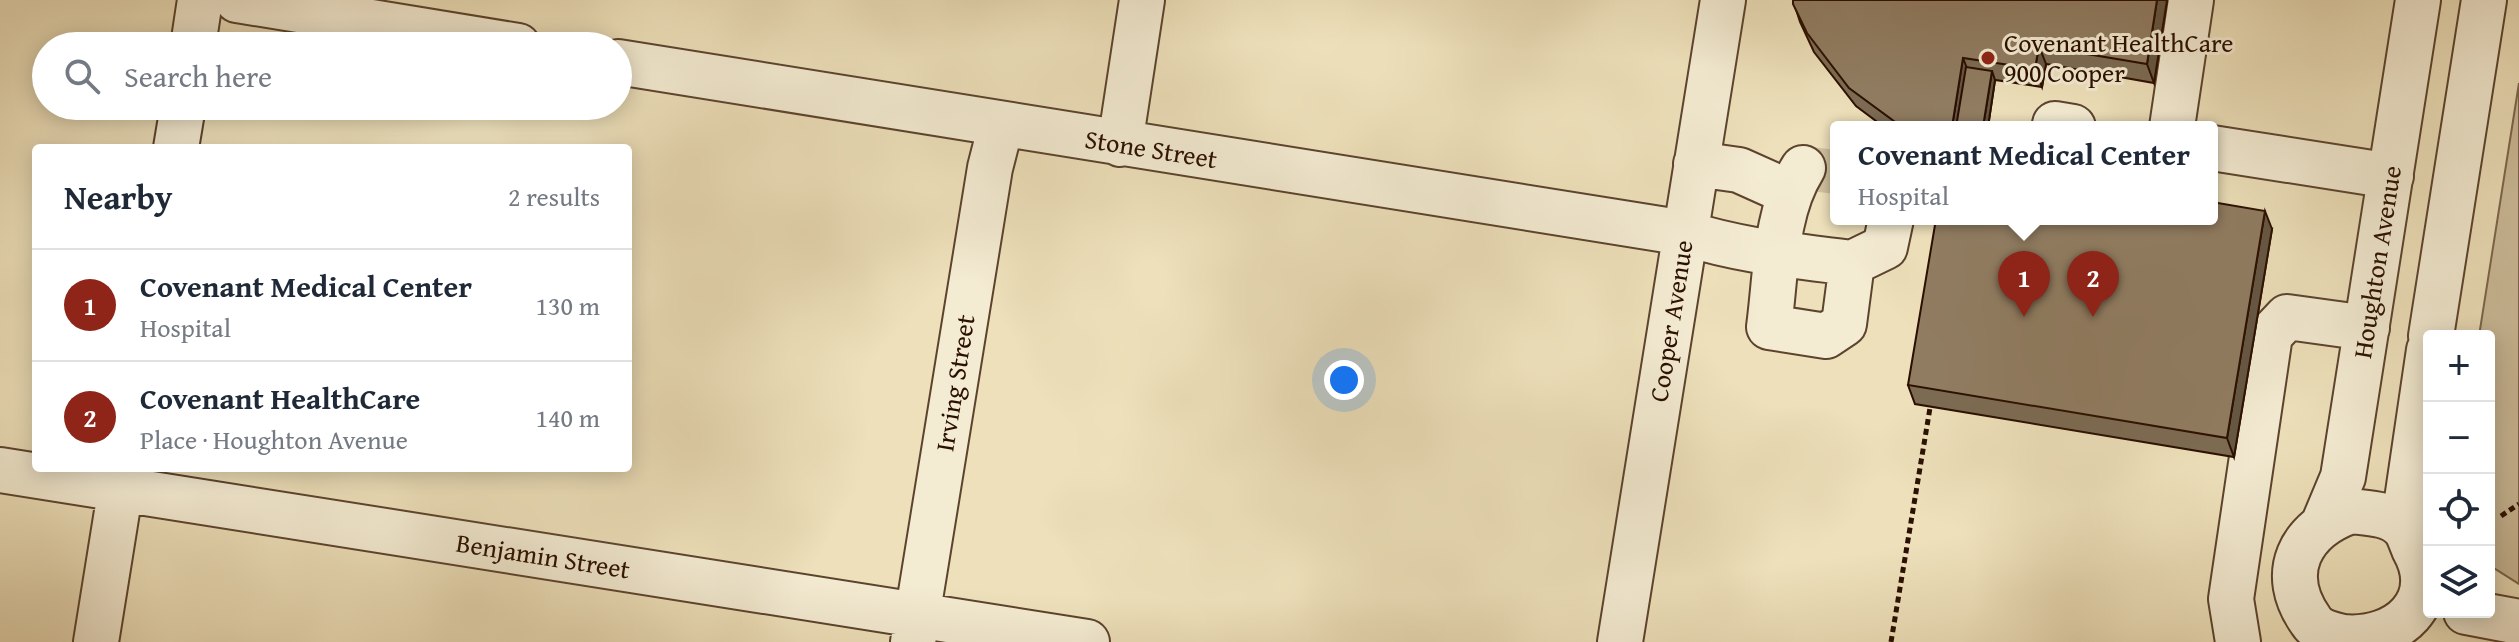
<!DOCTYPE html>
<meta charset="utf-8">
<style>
body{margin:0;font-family:"Gentium Book Plus",serif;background:#f2f2f3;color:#1f2937}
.controls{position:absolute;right:24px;bottom:24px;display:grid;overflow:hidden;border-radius:8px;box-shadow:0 4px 20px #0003}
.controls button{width:72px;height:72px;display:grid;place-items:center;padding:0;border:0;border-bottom:2px solid #e0e1e3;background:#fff;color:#1f2937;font:40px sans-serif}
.you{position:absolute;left:1344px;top:380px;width:28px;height:28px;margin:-20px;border:6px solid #fff;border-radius:50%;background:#1a73e8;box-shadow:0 0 0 12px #1a73e833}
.badge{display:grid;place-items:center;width:52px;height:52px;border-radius:50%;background:#8f2418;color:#fff;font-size:26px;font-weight:700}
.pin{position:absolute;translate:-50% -66px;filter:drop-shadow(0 2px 4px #0008)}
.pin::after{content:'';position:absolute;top:42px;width:28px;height:24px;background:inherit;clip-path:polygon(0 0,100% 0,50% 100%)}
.popup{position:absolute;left:1830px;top:121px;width:388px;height:104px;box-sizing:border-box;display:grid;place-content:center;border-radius:8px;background:#fff;filter:drop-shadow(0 2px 6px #0005);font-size:26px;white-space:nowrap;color:#747a83}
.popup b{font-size:30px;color:#1f2937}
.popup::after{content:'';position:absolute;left:50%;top:100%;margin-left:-16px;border:16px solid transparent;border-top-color:#fff}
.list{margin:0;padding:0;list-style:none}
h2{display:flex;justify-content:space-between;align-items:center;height:104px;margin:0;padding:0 32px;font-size:34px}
h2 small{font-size:26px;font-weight:400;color:#747a83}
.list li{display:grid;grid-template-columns:52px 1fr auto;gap:24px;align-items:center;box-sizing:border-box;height:112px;padding:0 32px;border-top:2px solid #e0e1e3}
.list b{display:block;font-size:30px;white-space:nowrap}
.list p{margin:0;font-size:26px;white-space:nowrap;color:#747a83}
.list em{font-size:26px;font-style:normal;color:#747a83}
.icon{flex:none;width:44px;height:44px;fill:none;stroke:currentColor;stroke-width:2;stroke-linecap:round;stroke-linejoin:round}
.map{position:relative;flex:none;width:2519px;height:642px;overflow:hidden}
.search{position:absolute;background:#fff;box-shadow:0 4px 20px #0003;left:32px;top:32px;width:600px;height:88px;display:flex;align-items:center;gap:20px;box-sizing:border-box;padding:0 28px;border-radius:44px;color:#747a83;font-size:30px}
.panel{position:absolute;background:#fff;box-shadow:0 4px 20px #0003;left:32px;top:144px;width:600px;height:328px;border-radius:8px}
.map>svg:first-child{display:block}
.green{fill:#ccbc9a;stroke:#7c664d;stroke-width:2}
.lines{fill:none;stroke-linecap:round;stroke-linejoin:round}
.minor-tunnel{stroke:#d0c19e;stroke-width:44;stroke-dasharray:44 22;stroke-linecap:butt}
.minor-casing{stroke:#5c432e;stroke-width:48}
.path{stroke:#2b0f00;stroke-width:5;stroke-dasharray:6 4;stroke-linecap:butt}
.minor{stroke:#f3ebd2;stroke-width:44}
.wall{fill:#7c6b53;stroke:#2b0f00;stroke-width:2}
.shaded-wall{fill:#655744;stroke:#2b0f00;stroke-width:2}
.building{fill:#907c61;stroke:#2b0f00;stroke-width:2}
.poi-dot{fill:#8f2418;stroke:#f3ebd2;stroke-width:3}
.labels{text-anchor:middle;stroke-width:6;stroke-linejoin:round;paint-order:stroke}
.poi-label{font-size:26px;fill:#2b0f00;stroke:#f3ebd2;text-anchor:start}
.street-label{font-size:26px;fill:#2b0f00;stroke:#f3ebd2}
</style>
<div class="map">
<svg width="2519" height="642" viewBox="0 0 2519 642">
<rect width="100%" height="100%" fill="#ede0ba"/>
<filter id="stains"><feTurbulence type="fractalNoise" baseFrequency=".0025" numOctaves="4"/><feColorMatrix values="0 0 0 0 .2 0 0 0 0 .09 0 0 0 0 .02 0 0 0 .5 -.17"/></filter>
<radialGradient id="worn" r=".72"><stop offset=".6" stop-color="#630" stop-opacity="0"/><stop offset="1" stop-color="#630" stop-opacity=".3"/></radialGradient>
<!-- green -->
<path class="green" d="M2519,83V584L2489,565V336H2479Z"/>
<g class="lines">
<!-- minor-tunnel -->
<path class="minor-tunnel" d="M1803,168L1836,172"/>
<defs>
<path id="minor" d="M237,0L518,46
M193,46L200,0
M618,62L1685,233C1740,251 1796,256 1852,263L1844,324L1826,336L1769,327C1776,275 1775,212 1803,168
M2055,124L2073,127
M2172,127L2191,0
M1120,144L1142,0
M176,148L183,106
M2212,148L2391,176
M1696,164L1739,170L1788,192
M1852,263L1885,247L1891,219
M2431,336L2484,0
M0,470L1087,642
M2351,511C2368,513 2390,513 2403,527C2408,532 2411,542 2414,549C2443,601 2398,642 2343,637C2331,634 2318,632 2311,621C2277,573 2300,529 2351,511Z
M2325,520L2343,477L2418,0
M2403,527L2429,350
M2466,612L2519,622
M96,642L124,468
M913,642L990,168L1001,125
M1620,642L1723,0
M2238,642L2231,599L2270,335L2287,317L2367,328"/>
</defs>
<!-- minor casing -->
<use href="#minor" class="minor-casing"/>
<!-- path -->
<path class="path" d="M2501,516L2519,504
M1891,642L1931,402"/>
<!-- minor -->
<use href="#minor" class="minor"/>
</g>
<!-- wall -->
<path class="wall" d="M1793,0H2167L2154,83L2046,64L2042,87L1995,80L1988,127H1884L1856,106L1814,52L1800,22Z
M2272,229L2234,457L1915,404L1908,385Z"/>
<!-- shaded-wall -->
<path class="shaded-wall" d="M2157,0H2167L2154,83L2147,64Z
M2039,46L2046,64L2042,87L2035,69Z
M1963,58L1970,76L1962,127H1952Z
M1992,71L1995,80L1988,127H1983Z
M2265,211L2272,229L2234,457L2227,438Z"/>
<!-- building -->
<path class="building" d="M1793,0H2157L2147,64L2039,46L2035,69L1963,58L1952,127H1902L1849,88L1807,33L1793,4Z
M1966,67L1992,71L1983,127H1956Z
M2212,202L2265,211L2227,438L1908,385L1936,219H2212Z"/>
<!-- markers -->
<circle class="poi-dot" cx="1988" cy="58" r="8"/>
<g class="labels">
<!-- poi labels -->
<g class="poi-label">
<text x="2004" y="52">Covenant HealthCare<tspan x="2004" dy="30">900 Cooper</tspan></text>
</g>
<!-- street labels -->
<g class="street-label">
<text transform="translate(1151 149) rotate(9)" y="9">Stone Street</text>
<text transform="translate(2377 262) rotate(-81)" y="9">Houghton Avenue</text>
<text transform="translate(1671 321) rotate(-81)" y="9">Cooper Avenue</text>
<text transform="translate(955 383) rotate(-81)" y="9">Irving Street</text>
<text transform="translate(543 556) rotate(9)" y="9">Benjamin Street</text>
</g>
</g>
<rect width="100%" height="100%" filter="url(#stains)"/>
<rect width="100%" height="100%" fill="url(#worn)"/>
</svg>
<div class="controls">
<button>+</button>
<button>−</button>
<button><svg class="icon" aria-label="locate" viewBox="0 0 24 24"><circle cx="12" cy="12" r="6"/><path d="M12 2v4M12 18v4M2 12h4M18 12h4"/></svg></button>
<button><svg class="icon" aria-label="layers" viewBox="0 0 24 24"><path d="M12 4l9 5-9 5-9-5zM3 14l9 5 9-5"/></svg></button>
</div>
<div class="you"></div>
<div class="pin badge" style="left:2024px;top:317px">1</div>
<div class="popup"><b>Covenant Medical Center</b>Hospital</div>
<div class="pin badge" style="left:2093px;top:317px">2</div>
<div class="search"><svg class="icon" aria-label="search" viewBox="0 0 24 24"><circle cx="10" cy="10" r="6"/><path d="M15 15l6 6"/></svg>Search here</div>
<section class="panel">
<h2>Nearby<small>2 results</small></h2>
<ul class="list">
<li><span class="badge">1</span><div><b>Covenant Medical Center</b><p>Hospital</p></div><em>130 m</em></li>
<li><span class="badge">2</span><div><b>Covenant HealthCare</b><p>Place · Houghton Avenue</p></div><em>140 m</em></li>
</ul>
</section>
</div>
